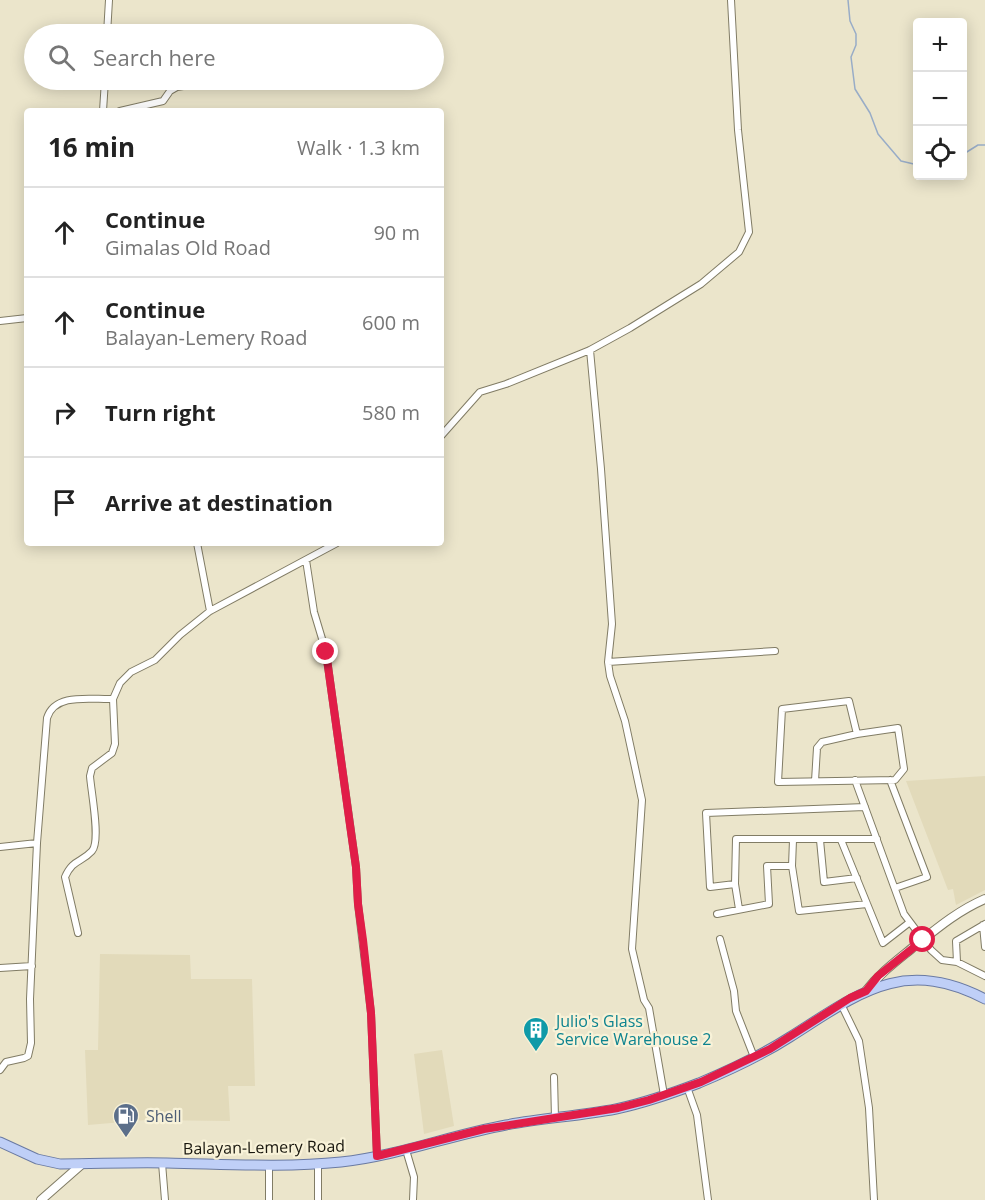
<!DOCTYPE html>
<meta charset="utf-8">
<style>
body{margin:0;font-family:"Open Sans",sans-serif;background:#f2f2f2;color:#222}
.controls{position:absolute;right:18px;top:18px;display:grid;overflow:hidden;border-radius:6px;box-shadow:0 3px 15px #0003}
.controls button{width:54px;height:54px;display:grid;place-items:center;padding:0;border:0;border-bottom:2px solid #e0e0e0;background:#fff;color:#222;font:30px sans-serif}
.stop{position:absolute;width:18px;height:18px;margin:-14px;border:4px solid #e11d48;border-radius:50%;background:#fff}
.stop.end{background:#e11d48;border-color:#fff;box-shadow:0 2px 6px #0008}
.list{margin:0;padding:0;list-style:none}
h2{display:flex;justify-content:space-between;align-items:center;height:78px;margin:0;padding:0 24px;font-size:26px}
h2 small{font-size:20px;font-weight:400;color:#767676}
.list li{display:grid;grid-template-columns:39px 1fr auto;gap:18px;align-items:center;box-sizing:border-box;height:90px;padding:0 24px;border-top:2px solid #e0e0e0}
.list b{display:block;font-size:22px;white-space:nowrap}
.list p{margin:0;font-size:20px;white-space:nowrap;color:#767676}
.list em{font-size:20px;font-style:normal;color:#767676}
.icon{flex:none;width:33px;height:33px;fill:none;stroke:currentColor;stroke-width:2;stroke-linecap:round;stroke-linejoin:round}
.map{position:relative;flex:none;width:985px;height:1200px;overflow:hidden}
.search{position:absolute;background:#fff;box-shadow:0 3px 15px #0003;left:24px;top:24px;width:420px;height:66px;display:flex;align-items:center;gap:15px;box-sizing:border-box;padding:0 21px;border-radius:33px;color:#767676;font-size:22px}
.panel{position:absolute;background:#fff;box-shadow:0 3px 15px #0003;left:24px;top:108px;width:420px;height:438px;border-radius:6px}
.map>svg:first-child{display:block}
.built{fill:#e2daba}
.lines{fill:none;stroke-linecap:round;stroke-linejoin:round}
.stream{stroke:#98acc7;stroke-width:1.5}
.minor-casing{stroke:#817c65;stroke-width:8}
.tertiary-casing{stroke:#817c65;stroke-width:10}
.secondary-casing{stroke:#817c65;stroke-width:10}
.primary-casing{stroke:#6a7aa2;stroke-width:11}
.minor{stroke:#fff;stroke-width:6}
.tertiary{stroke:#fff;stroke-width:8}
.secondary{stroke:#fff;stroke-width:8}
.primary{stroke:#bfcff7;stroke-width:9}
.route{stroke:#e11d48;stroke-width:8}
.labels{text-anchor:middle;stroke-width:4.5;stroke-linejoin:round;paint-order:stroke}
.culture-label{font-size:16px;fill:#0d838f;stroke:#f8f2d8;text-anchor:start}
.service-label{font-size:16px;fill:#4e5e75;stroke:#f8f2d8;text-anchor:start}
.street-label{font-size:16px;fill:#19170e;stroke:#f8f2d8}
</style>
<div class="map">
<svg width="985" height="1200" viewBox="0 0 985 1200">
<rect width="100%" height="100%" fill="#ebe5cb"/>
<!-- built -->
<path class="built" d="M985,776V890L956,905L953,889L948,890L906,781Z
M100,954L190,955L191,979H252L255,1086H228L230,1121L146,1120L88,1125L85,1050H98Z
M442,1050L454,1126L424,1134L414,1054Z"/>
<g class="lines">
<!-- stream -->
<path class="stream" d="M848,0L850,21L856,34V45L851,57L855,89L870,113L878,134L901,161L918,165
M962,155L978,145H985"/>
<defs>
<path id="minor" d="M107,34L109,0
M103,111L105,80
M120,111L163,101L170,91L177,87L221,80
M0,321L27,318
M590,350L601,469L612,624L608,662L610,676L625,721L642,800L632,949L644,1000L649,1008L664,1095
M441,436L480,392L506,384L590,350L630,328L701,284L739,252L749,232L738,130L731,0
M197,543L210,611
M306,560L314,612L326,652L356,867L358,904L371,1013L377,1156
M608,662L775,651
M849,701L857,734L898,728L904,769L895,780L778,782L782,709Z
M855,780L904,914L931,950L942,960L957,962L985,976
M890,780L927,877L895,888
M815,781L817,748L822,742L857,734
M793,840L792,866L799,911L867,904
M820,840L824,882L857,878
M841,840L883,943L910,922
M0,847L37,843
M735,884L710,887L706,813L865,807
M739,909L735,884L736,839H877
M717,914L769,904L767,866H792
M983,925L985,947
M78,933L65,877C73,859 81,863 92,851C101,841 91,791 90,776L92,768L112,753L115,744L113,699L120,683L131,672L155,660L180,635L210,611L337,543
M720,939L734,991L736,1011L754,1057
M957,962L956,941L985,924
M0,968L32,966
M841,1004L859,1041L869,1108L874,1200
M0,1070L6,1062L24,1058L28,1056L31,1043L30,999L37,843L47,718C55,692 92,700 113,699
M554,1077L555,1118
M687,1087L697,1115L708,1200
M406,1150L414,1177L413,1200
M162,1163L165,1200
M318,1163V1200
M269,1200V1164"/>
<path id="tertiary" d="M866,991C879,974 895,962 911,949C935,930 957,911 985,899"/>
<path id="secondary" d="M41,1200L82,1164"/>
<path id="primary" d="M0,1142L37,1159L60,1164C96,1164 131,1162 167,1163C224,1164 284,1168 341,1162C397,1156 451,1135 506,1125C543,1118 580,1116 616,1109C644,1103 673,1093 699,1083C730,1070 762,1055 790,1037C858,994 903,956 985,999"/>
</defs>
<!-- minor casing -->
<use href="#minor" class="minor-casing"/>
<!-- tertiary casing -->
<use href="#tertiary" class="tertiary-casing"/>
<!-- secondary casing -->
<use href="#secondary" class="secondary-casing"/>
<!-- primary casing -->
<use href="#primary" class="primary-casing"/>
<!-- minor -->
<use href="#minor" class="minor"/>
<!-- tertiary -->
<use href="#tertiary" class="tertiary"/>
<!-- secondary -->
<use href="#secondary" class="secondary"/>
<!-- primary -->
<use href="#primary" class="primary"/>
</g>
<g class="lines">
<!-- route -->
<path class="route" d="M326,652L350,825L356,867L358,904L363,940L371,1013L377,1156L484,1129L618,1108L649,1100L701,1082L770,1049L850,998L866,991L878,976L923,940"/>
</g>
<!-- icons -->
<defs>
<symbol id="building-pin" viewBox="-11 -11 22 30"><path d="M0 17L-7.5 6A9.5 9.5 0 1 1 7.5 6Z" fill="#0f9aa8" stroke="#f8f2d8"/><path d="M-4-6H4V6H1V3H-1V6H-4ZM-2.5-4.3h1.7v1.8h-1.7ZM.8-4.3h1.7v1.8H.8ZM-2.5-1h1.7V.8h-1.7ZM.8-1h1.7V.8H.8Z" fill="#fff"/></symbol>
<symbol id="fuel-pin" viewBox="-11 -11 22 30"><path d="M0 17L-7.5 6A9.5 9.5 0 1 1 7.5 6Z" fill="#5c6f8a" stroke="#f8f2d8"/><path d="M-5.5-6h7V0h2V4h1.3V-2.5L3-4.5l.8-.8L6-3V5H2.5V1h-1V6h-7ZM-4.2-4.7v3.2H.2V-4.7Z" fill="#fff"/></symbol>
</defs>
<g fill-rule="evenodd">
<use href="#building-pin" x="521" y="1015" width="30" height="40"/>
<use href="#fuel-pin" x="111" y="1101" width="30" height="40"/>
</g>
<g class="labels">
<!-- culture labels -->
<g class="culture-label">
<text x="556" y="1027">Julio's Glass<tspan x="556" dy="18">Service Warehouse 2</tspan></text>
</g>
<!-- service labels -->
<g class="service-label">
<text x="146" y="1122">Shell</text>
</g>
<!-- street labels -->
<g class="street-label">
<text transform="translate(264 1147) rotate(-1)" y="6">Balayan-Lemery Road</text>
</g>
</g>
</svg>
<div class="controls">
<button>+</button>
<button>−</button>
<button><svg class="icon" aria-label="locate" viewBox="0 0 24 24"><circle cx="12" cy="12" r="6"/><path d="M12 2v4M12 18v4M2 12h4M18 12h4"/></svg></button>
</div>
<div class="stop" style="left:923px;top:940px"></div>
<div class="stop end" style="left:326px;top:652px"></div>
<div class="search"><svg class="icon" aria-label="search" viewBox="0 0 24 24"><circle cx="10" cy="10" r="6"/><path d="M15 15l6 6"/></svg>Search here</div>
<section class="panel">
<h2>16 min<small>Walk · 1.3 km</small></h2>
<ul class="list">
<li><svg class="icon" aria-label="ahead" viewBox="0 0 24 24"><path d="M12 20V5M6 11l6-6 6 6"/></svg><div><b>Continue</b><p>Gimalas Old Road</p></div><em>90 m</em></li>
<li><svg class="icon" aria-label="ahead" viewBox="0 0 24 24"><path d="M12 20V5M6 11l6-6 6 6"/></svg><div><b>Continue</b><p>Balayan-Lemery Road</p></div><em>600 m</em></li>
<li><svg class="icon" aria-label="right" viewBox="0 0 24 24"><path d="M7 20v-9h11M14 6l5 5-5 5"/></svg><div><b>Turn right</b></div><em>580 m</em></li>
<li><svg class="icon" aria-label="arrive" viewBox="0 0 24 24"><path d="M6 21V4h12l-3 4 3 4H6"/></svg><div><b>Arrive at destination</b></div></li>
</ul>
</section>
</div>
